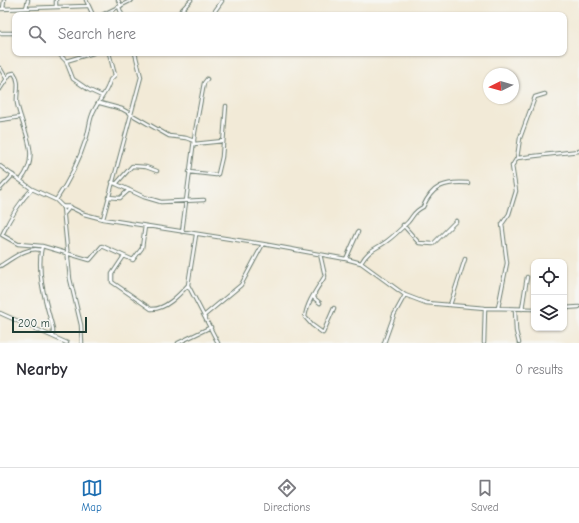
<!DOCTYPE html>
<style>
body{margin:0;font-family:"Comic Neue",sans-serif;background:#f7f7f7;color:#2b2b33}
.controls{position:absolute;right:12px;bottom:12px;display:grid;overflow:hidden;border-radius:8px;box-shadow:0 1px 3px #0004}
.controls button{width:36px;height:36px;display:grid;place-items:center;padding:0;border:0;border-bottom:1px solid #e1e1e2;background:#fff;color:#2b2b33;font:20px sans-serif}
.compass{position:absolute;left:483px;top:68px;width:36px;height:36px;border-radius:50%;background:#fff;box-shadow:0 1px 3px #0004;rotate:265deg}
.scale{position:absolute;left:12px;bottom:10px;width:75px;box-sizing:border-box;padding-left:4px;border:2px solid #1f3d34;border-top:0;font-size:11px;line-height:14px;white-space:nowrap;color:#1f3d34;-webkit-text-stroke:3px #f6f6f2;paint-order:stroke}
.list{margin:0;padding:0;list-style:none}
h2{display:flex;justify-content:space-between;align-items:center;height:52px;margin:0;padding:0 16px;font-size:17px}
h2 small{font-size:13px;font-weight:400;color:#7c7c81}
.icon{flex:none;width:22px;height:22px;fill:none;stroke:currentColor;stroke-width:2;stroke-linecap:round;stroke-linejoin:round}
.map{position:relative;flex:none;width:579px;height:343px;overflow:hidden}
.search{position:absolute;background:#fff;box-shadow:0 1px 3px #0004;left:12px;right:12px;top:12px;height:44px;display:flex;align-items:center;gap:10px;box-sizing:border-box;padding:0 14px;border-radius:8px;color:#7c7c81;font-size:15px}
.sheet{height:124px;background:#fff}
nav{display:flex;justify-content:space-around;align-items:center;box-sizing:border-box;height:56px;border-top:1px solid #e1e1e2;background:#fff;font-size:11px;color:#7c7c81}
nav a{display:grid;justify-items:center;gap:2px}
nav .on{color:#1f6fb2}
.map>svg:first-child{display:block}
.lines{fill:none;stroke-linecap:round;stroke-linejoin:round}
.street-casing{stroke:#697a6d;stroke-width:4.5}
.secondary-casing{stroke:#697a6d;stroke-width:5.5}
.street{stroke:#fff;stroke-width:2.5}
.secondary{stroke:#fff;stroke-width:3.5}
</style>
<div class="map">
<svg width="579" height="343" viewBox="0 0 579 343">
<rect width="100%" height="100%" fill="#f6f6f2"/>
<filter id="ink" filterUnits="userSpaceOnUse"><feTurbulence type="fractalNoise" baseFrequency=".025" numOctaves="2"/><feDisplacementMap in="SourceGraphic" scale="8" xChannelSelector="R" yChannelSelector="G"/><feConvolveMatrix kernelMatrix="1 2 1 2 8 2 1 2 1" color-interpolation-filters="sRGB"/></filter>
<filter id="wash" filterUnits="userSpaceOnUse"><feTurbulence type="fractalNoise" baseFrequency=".012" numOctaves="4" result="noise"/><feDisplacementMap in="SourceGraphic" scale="16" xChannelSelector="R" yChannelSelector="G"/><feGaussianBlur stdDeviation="0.9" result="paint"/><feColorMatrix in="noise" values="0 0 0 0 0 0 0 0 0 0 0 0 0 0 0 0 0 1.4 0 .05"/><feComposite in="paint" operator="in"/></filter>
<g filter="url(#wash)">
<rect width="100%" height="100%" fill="#f2ead7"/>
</g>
<g filter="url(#ink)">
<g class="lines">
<defs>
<path id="street" d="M86,0L93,15
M118,0L121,6
M56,6V0
M119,7L122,15
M26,8L28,0
M0,9L87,6
M3,9L4,0
M102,15L132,0
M177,15L191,0
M212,15L222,1
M0,33H15
M58,53L66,61L93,53
M66,61L73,79L89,90L102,96
M0,68L6,78
M0,89L10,74L14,73C21,82 16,93 17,103C22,130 42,154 21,180
M100,103L122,109L169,136L186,138L194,141V144L223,141
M0,120L21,117
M517,158L579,151
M0,166L32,189L56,200L63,207L70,279L81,325L82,343
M189,172L216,175L218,174L222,157L226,106
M112,182L144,197L161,202L204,200
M116,184L132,166L146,167L157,171
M0,189L13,175
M32,189C19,202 10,218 2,235L18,244L42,246L90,260L102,246L133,260L142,248L145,226
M108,197L120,198L129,190
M56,200C69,181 79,161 86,139C89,131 89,123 92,115C96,103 108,92 110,80L115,75L109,53
M64,214L70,207L84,214L103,219L263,244L346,259L361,263L405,295L426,303L485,308L534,309
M103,219L141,77L135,53
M403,225L419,243L433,244L456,221
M182,232L195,132L204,83L207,79
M196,235L188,285L218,343
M42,246C36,273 46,303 53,329V336
M320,254L325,276C317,289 307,302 305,317L312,325L323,333L334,308
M124,256L112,274V282L151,309C165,310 179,295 188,285
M346,259L358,232
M361,263C369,249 375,250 387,241C394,236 402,228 408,222C414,215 413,212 423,207C432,186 445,181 468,183
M0,266C12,259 26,246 41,250
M315,293L314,298L320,303
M450,305L465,259
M498,308L507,263L502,224L509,214L516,191L512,166L517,158L520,138L535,97L545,94
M564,308L579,307
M515,309L516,331L519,343
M522,309L527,277
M0,313L67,343
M205,315L241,285L263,244
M178,343L211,327
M384,343L394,315L405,295
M484,343L485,308"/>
<path id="secondary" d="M63,207H70"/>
</defs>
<!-- street casing -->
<use href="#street" class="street-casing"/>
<!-- secondary casing -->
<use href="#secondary" class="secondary-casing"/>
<!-- street -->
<use href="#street" class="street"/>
<!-- secondary -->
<use href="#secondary" class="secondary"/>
</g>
</g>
</svg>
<div class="controls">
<button><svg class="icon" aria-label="locate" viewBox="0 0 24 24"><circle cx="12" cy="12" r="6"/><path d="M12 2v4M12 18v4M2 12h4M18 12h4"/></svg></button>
<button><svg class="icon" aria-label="layers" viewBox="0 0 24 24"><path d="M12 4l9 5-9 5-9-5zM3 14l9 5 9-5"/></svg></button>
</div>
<svg class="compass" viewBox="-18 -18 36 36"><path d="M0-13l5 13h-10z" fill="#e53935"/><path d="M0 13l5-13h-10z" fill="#7c7c81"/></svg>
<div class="scale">200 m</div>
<div class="search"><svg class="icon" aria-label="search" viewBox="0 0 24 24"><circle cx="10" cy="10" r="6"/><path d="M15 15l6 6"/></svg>Search here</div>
</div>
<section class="sheet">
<h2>Nearby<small>0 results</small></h2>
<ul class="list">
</ul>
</section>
<nav>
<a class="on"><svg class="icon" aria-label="map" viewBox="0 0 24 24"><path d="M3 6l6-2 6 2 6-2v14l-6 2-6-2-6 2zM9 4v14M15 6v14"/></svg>Map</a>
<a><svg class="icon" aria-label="directions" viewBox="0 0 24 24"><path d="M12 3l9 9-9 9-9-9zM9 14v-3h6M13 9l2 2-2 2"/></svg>Directions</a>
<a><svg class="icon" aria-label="saved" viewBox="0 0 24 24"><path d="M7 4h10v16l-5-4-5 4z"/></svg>Saved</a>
</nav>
